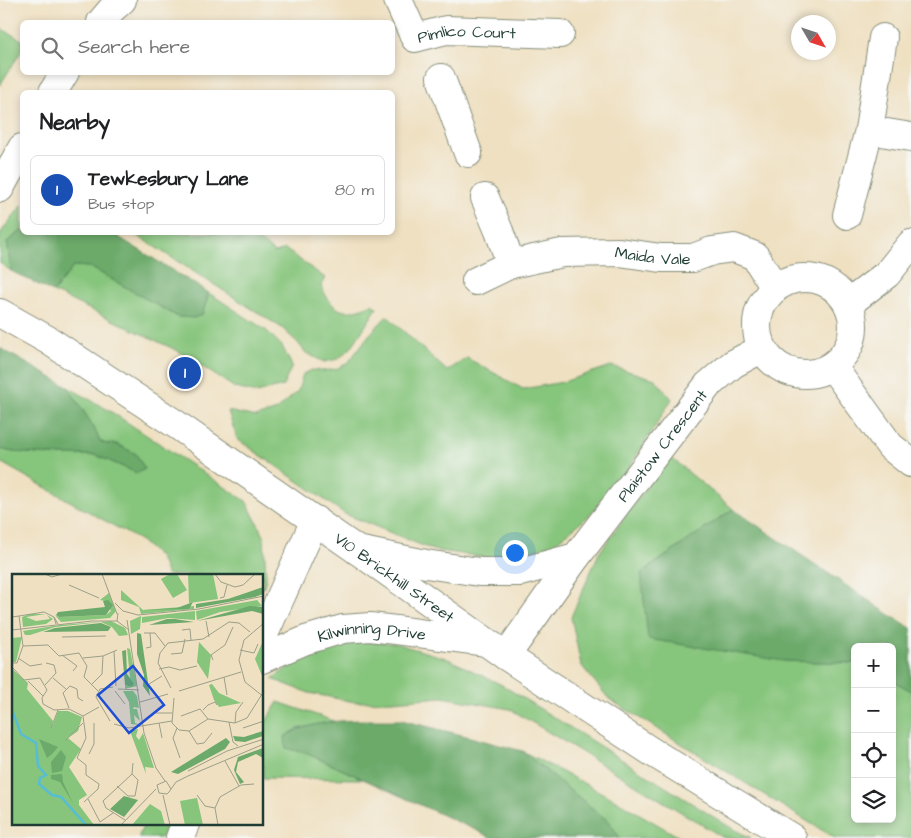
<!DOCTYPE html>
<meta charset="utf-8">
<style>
body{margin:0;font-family:"Architects Daughter",sans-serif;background:#f6f6f6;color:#202124}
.controls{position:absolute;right:15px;bottom:15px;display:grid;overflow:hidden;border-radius:8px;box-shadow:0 2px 8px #0003}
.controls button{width:45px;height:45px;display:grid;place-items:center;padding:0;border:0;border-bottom:1px solid #e0e0e0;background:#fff;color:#202124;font:25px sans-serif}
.compass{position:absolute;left:791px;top:15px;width:45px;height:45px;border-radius:50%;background:#fff;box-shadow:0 2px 8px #0003;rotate:129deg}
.you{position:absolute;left:514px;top:552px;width:18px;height:18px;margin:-12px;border:4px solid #fff;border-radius:50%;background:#1a73e8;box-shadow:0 0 0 8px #1a73e833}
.badge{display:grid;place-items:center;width:32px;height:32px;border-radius:50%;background:#1a73e8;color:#fff;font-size:16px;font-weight:700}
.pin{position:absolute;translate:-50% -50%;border:2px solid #fff;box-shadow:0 1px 5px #0006}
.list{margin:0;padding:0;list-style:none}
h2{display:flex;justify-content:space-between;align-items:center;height:65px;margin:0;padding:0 20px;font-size:21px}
h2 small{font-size:16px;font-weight:400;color:#757577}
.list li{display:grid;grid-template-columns:32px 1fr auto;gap:15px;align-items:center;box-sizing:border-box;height:70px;margin:0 10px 10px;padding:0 10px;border:1px solid #e0e0e0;border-radius:8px}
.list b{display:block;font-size:19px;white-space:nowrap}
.list p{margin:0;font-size:16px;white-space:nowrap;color:#757577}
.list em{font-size:16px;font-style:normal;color:#757577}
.icon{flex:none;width:28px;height:28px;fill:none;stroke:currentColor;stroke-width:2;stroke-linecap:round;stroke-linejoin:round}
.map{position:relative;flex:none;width:911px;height:838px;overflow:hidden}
.search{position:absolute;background:#fff;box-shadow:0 2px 8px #0003;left:20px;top:20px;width:375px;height:55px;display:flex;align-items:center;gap:12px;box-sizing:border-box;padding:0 18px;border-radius:8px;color:#757577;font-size:19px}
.panel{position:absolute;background:#fff;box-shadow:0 2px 8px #0003;left:20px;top:90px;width:375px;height:145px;border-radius:8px}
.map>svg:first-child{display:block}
.green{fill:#86c57b;stroke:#528158}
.forest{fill:#6caa6b;stroke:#467450}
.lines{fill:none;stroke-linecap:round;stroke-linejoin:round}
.street-casing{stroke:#878e7a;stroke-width:30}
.secondary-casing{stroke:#878e7a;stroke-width:30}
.street{stroke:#fff;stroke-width:28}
.secondary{stroke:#fff;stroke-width:28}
.labels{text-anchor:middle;stroke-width:4;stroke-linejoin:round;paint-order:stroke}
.street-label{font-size:16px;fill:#1f3d34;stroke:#f6f6f2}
.inset-river{fill:none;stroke:#57bdd5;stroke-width:2.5}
.inset-road{fill:none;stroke:#9c9f89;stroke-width:1}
.view{fill:#1d4ed8;fill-opacity:0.15;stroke:#1d4ed8;stroke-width:2.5}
.inset-edge{fill:none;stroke:#1f3d34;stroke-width:2.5}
</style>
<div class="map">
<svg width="911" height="838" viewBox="0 0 911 838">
<rect width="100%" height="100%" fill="#f6f6f2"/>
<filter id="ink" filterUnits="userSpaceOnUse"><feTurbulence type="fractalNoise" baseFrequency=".02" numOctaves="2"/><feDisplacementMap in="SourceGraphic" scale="10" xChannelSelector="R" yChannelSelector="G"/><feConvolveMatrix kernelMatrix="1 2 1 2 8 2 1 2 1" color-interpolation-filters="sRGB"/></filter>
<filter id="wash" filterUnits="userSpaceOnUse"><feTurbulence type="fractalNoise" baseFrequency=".0096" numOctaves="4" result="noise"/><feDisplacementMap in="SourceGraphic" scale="20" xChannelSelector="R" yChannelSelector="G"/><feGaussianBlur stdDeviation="1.12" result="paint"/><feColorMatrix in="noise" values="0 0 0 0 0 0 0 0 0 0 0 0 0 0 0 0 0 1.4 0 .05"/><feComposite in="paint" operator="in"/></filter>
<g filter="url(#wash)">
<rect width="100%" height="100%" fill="#efe0c1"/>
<!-- green -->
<path class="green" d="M0,28L22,40V50L0,85Z
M22,205V230L7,242L11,271L0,263V237L2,231Z
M133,233H260L259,240L275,253L285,249L325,278L321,285C327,300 337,316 356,310C361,309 367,306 372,304L377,308L351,348L338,359L324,362L306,353L298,343L282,328Z
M74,266L90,267L178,317L202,315L209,293L267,331L282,346L292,366L283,386L257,393L235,388L178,351L53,292Z
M387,316L447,371L467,358L523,389L563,382L611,366L655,379L672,399L627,471L589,516L552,545L498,559L433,550L345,514L237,439L228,411L256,417L277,410L298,391L303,374L312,370L324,371L336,369L348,363L369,335Z
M68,387L110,411L246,501L264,536L266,578L263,589L262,576L167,575L160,558L141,541L0,462V449L13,452L52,455H96L137,473L144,469L136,454L116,444H106L100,442L93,426Z
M669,456L733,509L641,573L784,661L855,663V819H892V680L911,691V838H835L815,826L609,699L581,665L571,617L599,553Z
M344,642L394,643L446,658L502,685L733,829L751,838H724L510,709L442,697L392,701L355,702L309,693L272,679L299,660Z
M278,702L334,721L297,729L286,736V748L308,754L363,779L263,778V726Z
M522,751L612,798L681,838H620L608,821Z
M144,824H167L161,838H138Z"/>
<!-- forest -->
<path class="forest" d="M22,230V232L112,233L209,293L202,315L194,318L178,317L90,267L74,266L53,292L11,271L7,242Z
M0,348L68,387L93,426L100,441L106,444H116L136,454L145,469L137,473L96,455H52L13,452L0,449Z
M733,509L890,615L911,628V691L892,680V647H855V663L784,661L648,639L641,573Z
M401,720L466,736L522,751L608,821L620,838H491L480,832L308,754L286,748L285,736C320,716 363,721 401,720Z"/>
</g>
<g filter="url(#ink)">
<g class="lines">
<defs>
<g id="street">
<path id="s1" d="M398,0L415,38L446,30L560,34"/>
<path d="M101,22L113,8L122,0"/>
<path d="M441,78L468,153"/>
<path d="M53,92L65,72"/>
<path d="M869,130L911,137"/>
<path d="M0,188L22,148"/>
<path d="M485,198L499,231L511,264"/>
<path d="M847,215L869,130L883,38"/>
<circle cx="805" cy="326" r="48"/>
<path id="s2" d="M476,281L511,264L562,253L619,252L661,258H693L712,251L734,248L755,256L775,288"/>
<path d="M848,304L887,274L911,244"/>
<path d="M832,366L890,446L911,463"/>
<path d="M357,550L426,564L479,572H520L576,557"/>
<path d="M262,639L315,520"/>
<path id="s3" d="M506,656L576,557L708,385L733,364L763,348"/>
<path id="s4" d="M262,659L306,640L343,629L370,627L396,630L485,642"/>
<path d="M180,838L185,824"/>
</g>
<g id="secondary">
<path id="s5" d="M0,313L48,340L177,425L357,550L506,656L652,752L792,838"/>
</g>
</defs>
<!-- street casing -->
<use href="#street" class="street-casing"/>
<!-- secondary casing -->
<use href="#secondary" class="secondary-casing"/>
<!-- street -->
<use href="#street" class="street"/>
<!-- secondary -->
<use href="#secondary" class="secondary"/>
</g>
</g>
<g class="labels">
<!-- street labels -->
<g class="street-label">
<text dy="6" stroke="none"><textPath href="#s1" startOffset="94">Pimlico Court</textPath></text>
<text dy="6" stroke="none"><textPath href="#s2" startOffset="182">Maida Vale</textPath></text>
<text dy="6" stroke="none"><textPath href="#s3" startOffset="262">Plaistow Crescent</textPath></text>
<text dy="6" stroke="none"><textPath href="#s5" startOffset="475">V10 Brickhill Street</textPath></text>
<text dy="6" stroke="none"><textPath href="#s4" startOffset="115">Kilwinning Drive</textPath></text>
</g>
</g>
<!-- overview -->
<g transform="translate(12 574)">
<rect width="251" height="251" fill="#efe0c1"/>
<path d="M158,0H165L175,16L161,24L149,5ZM176,0H201L206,25L177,29ZM109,16L131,36L182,32V35L129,40L127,33L109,26ZM97,19L104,37L98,44L49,48L43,41L47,43L94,41L99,37L93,27L88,26ZM245,26L250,32L208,38L185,46L184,37ZM183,37V46L156,44L130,49V43ZM18,40H34L14,43L24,47L38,45L35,41L41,45L34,50L11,53L10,43ZM129,42L128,55L119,60L118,47ZM99,47L113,54L116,61L107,62L100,53L89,48L43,53L18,61H13L11,57L48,51ZM10,63L4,88H0V64ZM251,67V104L243,85ZM187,68L199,81L196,105L185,88ZM115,74L118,75L125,112L113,115V111L119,113ZM0,95L16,109L15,115L41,147L40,153L46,137H56L70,143L66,157L56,164L69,175L57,193L75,221L67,226V231L82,251H0ZM200,110L207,119L229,129L207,133L202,126L197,111ZM111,117H121L125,122L127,134L122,133L121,135H125L128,147L122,141L123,149L128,151L119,150L117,128ZM126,155L124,162L127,166L131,159L142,194L133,193L134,200L118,157ZM185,224L191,251H173L168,227ZM138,230L149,237L153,251H120Z" fill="#86c57b"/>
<path d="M251,13V20L243,23L184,34V30L216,25ZM91,27L96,26L101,31L94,41L47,43L44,41L46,38L93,33ZM181,28L177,35L131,36L165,34ZM238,32L250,33L251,40L240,37L185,47ZM155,45H163L182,48L137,51ZM89,49L99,53L96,57L31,58L43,54ZM125,59L129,60L138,122L131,112L132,101L125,80ZM114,76L115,100L122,110L119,113L113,111L110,77ZM251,157V162L233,168L223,167L221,162L232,163ZM214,164L218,168L213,175L166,200L159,198ZM27,165L46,173L40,180L35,184ZM251,174V184L244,180L226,188L224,198L232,208L228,210L222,196L226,183ZM49,176L54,183L50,197L40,199L39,188ZM50,200L51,208L61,229L48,208L39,205V201ZM112,222L126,226L112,243L98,235Z" fill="#6caa6b"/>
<path class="inset-river" d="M0,136L9,160L24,169L26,192L34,201L28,204L27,210L40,221L49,223L74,251"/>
<path class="inset-road" d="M33,0L40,3L50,0M90,0L105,40M203,0L209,8L223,13L231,11L243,0M57,11L87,24M208,24L212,23L215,11M103,29L111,37L126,41L187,35L252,22M106,39L105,47L117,56M7,42L32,38L42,43M0,43L7,42L11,72L5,89H0M115,46L132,159L144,194L153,207M194,47L197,63M252,49L232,66L227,86L233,108L252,123M44,50L42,43L46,50M0,56L80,47H105M170,56L178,55L179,66M132,59H143L153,72M50,63L94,62M11,72L36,71L47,82L67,79L75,92L72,103L86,117M134,74L139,73L138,59M228,76L242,79L246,70M102,77L104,112M159,80L170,79L173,65M50,81L65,92L61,97M6,84L18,92L30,90M71,84L91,82M201,86L199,81L213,71L221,53M0,93L12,106L28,104L35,116L30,124L31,130L42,136L57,135L71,142M147,95L157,93L168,96L185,92M212,103L215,121M41,104L54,115M16,107L31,122M137,110L150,102M33,111L44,99L42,91L34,89M79,111L90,100L91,82L105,76M159,114L146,89L148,79L156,69L191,65L217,48L227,49L238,58M106,115L127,116M103,117L113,130M167,117L229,98M162,124L160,149L167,156L177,157L196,145L223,149L235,144L252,117M128,128L156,120M57,134L51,119L58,112L65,115L66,124L71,127M191,136L196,131L203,128L205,131M144,139H160M71,142L74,164L65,184L74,191V201L87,210L86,215L72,228M71,142L87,133M169,142L188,135L196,145M98,147L84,123L88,115L101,113M217,148L221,168L226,172M147,149L150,164M223,149L224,138L231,128M102,150L117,154L160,147M39,154L46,136M165,154L161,164L168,184M231,154L252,147M177,157L185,170L192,169L200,159M53,167L71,149M77,180L82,170V149M213,187L227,212M176,197L215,177L252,165M105,212L116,222H123L126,206L120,200M159,215L154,207L145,211L147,219L155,220L157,218L164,208L176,202L252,170M151,221L158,251M185,221L193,232L203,234M76,225L88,248L101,239M113,246L94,234L91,227L120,200L121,189M109,251L144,215M206,251L203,234L208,223L229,211L242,210"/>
<path class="view" d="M121,92L152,131L117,159L86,121Z"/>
<rect width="251" height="251" class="inset-edge"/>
</g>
</svg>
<div class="controls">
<button>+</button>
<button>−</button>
<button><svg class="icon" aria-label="locate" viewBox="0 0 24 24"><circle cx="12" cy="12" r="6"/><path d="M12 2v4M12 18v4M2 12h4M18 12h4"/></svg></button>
<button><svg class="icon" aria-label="layers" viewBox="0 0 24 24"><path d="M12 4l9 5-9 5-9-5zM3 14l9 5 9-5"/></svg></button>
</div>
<svg class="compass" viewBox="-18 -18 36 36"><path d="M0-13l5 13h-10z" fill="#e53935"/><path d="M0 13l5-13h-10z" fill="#757577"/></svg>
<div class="you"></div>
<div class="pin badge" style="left:185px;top:373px;background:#1a4fb4">1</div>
<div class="search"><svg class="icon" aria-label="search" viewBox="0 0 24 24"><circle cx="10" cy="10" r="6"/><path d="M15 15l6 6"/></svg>Search here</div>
<section class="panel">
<h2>Nearby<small></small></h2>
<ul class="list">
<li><span class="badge" style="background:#1a4fb4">1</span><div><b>Tewkesbury Lane</b><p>Bus stop</p></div><em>80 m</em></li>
</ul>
</section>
</div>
